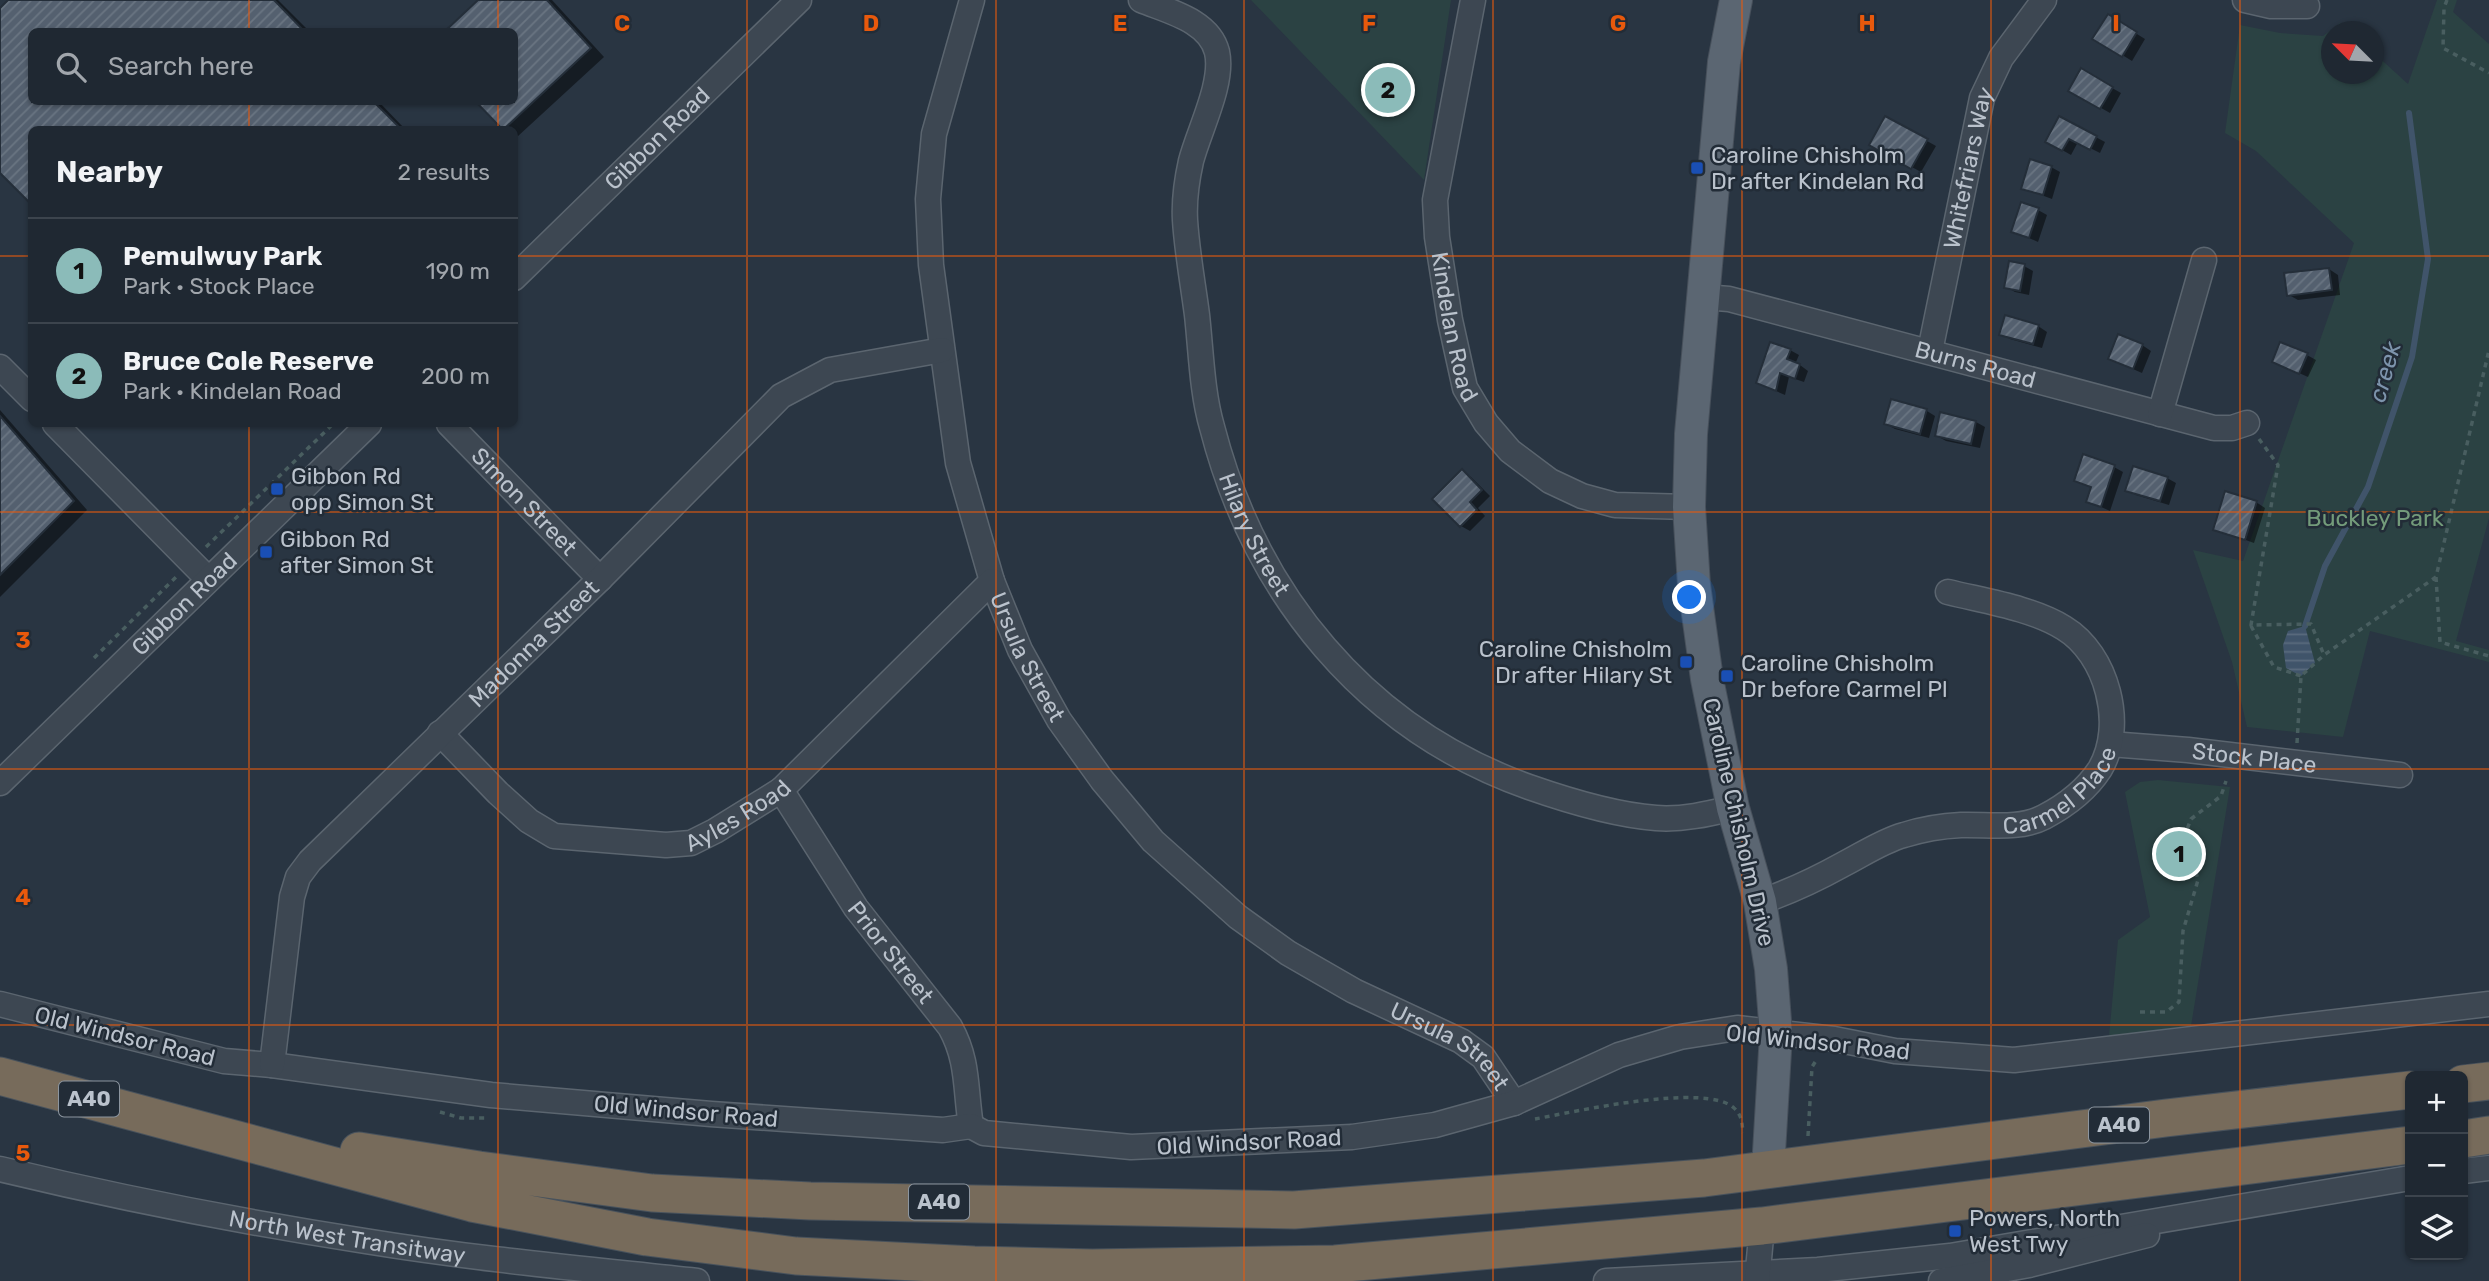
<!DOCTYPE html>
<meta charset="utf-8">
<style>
body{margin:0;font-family:Rubik,sans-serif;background:#2c343e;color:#f1f3f6}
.controls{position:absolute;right:21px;bottom:21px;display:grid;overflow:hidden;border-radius:10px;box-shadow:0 2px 5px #0004}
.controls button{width:63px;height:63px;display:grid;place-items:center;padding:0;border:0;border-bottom:2px solid #3c444d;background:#1f2832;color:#f1f3f6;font:35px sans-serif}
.compass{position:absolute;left:2321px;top:21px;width:63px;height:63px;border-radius:50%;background:#1f2832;box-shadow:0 2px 5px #0004;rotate:294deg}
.you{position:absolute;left:1690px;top:598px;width:24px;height:24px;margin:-18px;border:5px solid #fff;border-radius:50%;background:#1a73e8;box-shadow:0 0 0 10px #1a73e833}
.badge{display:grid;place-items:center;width:46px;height:46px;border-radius:50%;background:#8bbbb9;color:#111;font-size:23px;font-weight:700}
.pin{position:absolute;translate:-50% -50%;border:4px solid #fff;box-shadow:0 2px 7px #0006}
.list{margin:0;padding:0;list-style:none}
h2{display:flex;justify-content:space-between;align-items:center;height:91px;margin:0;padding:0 28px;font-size:30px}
h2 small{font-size:23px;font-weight:400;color:#a1a6ac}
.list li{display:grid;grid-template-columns:46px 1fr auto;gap:21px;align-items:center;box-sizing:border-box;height:105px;padding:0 28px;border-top:2px solid #3c444d}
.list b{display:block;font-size:26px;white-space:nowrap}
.list p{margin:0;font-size:23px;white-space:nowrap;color:#a1a6ac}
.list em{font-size:23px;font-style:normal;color:#a1a6ac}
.icon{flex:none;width:38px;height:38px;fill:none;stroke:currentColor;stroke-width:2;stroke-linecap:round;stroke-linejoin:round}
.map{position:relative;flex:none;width:2489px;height:1281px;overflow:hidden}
.search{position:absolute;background:#1f2832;box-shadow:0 2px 5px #0004;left:28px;top:28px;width:490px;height:77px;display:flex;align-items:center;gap:18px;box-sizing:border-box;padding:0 24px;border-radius:10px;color:#a1a6ac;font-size:26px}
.panel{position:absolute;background:#1f2832;box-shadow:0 2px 5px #0004;left:28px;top:126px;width:490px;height:301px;border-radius:10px}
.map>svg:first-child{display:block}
.green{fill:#2b4243}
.water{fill:url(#water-rules)}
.shadow{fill:#0007}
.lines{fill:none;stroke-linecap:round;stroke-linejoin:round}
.stream{stroke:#40546a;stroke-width:6}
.building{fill:url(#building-hatch);stroke:#242e39;stroke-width:2}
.minor-casing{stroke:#5b656f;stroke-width:27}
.major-casing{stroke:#47505b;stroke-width:34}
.highway-casing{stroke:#48525c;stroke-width:39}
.path{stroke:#495e60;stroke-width:3.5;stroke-dasharray:5 5;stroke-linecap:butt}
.minor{stroke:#3d4752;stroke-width:24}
.major{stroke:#5b6672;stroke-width:32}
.highway{stroke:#776b5b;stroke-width:37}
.grid{fill:none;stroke:#e8590c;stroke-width:2;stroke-opacity:0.55}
.transit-dot{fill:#1a4fb4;stroke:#222c37;stroke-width:2.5}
.labels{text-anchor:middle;stroke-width:5;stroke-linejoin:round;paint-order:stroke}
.shield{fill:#222c37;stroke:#8c959f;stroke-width:2}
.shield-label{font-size:21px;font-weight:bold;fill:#bac2cc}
.street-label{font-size:23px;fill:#bac2cc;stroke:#222c37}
.poi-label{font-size:23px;fill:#bac2cc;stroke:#222c37;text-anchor:start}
.park-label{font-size:23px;fill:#739b7a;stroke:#222c37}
.water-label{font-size:24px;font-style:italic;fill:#7d94ac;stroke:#222c37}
.grid-label{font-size:23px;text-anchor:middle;font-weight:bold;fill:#e8590c;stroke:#222c37;stroke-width:5;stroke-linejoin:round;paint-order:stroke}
</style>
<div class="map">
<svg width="2489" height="1281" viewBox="0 0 2489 1281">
<defs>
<pattern id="water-rules" width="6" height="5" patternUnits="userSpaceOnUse" patternTransform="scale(1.75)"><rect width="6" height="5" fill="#40546a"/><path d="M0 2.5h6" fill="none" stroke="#5a6b7e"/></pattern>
<pattern id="building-hatch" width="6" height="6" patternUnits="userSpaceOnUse" patternTransform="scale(1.75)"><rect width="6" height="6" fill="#54606f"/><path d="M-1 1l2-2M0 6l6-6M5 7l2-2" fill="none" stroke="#6a7582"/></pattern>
</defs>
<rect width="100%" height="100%" fill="#293542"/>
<!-- green -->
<path class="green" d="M1251,0H1451L1424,180Z
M2437,0H2457L2453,12L2489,44V518L2456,641L2489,650V662L2370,631L2343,737L2247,727L2232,662L2193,550L2243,561L2354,243L2256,151L2225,133L2240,25L2280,33L2323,36L2340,23L2349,31L2332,32V74H2374V53L2408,84Z
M2158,780L2230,787L2191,1026L2109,1036L2118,940L2150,917L2125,792L2140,782Z"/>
<!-- water -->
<path class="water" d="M2305,626L2315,663L2301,676L2286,668L2283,645L2288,631Z"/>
<!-- shadow -->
<path class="shadow" d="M11,0H278L310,32H32V102H379L406,130H32L0,170V11Z
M481,0H552L604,57L517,137L514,136V130L503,129L478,102H514V32Z
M2108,16L2145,39L2132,61L2095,38Z
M2082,71L2121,93L2110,113L2071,91Z
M1886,118L1936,146L1921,172L1871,145Z
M2060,118L2105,142L2100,153L2078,142L2071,155L2048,142Z
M2051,167L2060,172L2052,199L2023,188Z
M2038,210L2047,215L2038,242L2013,231Z
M2024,266L2033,271L2029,295L2015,292L2006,287Z
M2329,269L2338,275L2340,295L2298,300L2289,295Z
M2038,326L2047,332L2042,348L2010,339L2001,334Z
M2142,345L2151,351L2142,373L2110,359Z
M1790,350L1799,355L1796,362L1808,371L1804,382L1789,377L1785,395L1767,387Z
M2307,355L2316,360L2308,377L2283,366Z
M1892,402L1927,411L1935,416L1929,438L1895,429L1886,424Z
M0,410L87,510L0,597Z
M1976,422L1985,427L1980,448L1946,441L1937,436Z
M2114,467L2123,472L2110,511L2088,501L2092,488L2076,480Z
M1462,472L1471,477L1490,496L1478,508L1485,516L1470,531L1461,526Z
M2167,478L2176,483L2169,505L2136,495L2127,490Z
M2256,502L2265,508L2254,543L2215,529Z"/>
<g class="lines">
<!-- stream -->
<path class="stream" d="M2305,626L2325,566L2368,487L2412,357L2428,259L2409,113"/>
</g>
<!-- building -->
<path class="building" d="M8,0H274L305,32H32V102H374L402,130H32V205L0,173V8Z
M478,0H547L591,48L503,130L476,102H514V32H444Z
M2108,14L2137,32L2122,57L2092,39Z
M2081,68L2113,87L2100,109L2068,91Z
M1885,116L1928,139L1911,169L1869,145Z
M2059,116L2097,136L2090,150L2069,139L2062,151L2045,142Z
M2030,159L2052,166L2043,195L2021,189Z
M2021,202L2039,208L2029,238L2011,232Z
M2009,261L2025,264L2020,291L2004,288Z
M2329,268L2332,290L2287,296L2284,273Z
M2005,315L2039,325L2033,344L1999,335Z
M2118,334L2143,344L2133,369L2108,359Z
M1770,342L1791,349L1787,359L1800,364L1795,379L1780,373L1776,391L1756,383Z
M2280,342L2308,353L2299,374L2272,362Z
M1891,399L1927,409L1920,434L1884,424Z
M1940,412L1976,421L1971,444L1935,436Z
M0,416L74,501L0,575Z
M2083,454L2115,465L2101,507L2086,502L2091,487L2074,481Z
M2133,466L2168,477L2160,501L2125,491Z
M1462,469L1482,490L1470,502L1477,510L1460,527L1432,499Z
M2225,491L2257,501L2245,540L2213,530Z"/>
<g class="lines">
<defs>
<g id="minor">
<path id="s1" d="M972,0L934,134L928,199L931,265L958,463L992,581L1020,650L1059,720L1102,780L1153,841L1238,917L1288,953L1354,991L1461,1041L1483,1057L1514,1103"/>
<path id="s2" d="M1141,0C1167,11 1209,20 1217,52C1224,83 1199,130 1191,161C1187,179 1184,202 1185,220C1187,252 1193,284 1197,315C1201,351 1202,393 1212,427C1255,594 1365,729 1529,787C1569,801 1615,815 1656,818C1682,820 1708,814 1733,808"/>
<path id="s3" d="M1473,0L1435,200L1437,237L1450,320L1465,388L1486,423L1510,451L1550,481L1582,496L1615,505L1689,507"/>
<path d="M2245,0L2271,6H2307"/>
<path id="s4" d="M514,278L799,0"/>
<path id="s5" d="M1704,297L1729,299L2214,428H2232L2247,423"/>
<path id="s6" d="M1930,351L1982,98L2001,58L2044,0"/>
<path d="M0,367L32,399"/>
<path d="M2160,414L2204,260"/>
<path d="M55,424L208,579"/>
<path id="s7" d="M449,424L600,579"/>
<path id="s8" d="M440,733L498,793L529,821L554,836L666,845L691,843L715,831L781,790L992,581"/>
<path id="s9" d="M2110,744L2188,750L2400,775"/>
<path id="s10" d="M0,783L369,424"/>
<path id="s11" d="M781,790L856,908L950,1027C969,1061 965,1089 971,1126"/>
<path id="s12" d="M1760,902C1789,892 1815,880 1842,865C1862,855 1882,841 1904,835C1923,829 1941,826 1961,825C1988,824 2019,830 2044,817C2065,806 2087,789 2100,769C2126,725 2107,654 2064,628C2032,608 1984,601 1948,592"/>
<path d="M0,1004L224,1061L272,1065L491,1095L711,1114L943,1130L971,1126L984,1133L1131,1147L1352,1137L1435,1125L1514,1103L1619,1055L1680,1037L1737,1028L1834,1039L1895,1051L2014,1060L2489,1004"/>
<path id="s13" d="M272,1065L292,897L298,877L310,861L600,579L781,396L830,370L942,350"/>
<path id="s14" d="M0,1169C120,1198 243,1222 365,1241C475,1259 586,1269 697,1281"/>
<path d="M2463,1171L2489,1168"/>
<path d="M1606,1281L1818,1270L1950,1256L2410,1178"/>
<path d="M1757,1281L1762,1226"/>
<path d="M1941,1281L2029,1265L2147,1235"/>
</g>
<path id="major" d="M1736,0L1724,62L1691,434L1689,507L1694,585L1707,679L1733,808L1760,902L1771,969L1776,1034L1768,1169"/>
<path id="highway" d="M0,1076L472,1203L647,1237L796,1256L974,1265L1092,1268L1335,1264L1762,1226L2410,1145
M2463,1084L2489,1081
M2463,1139L2489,1135
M359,1151L479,1170L652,1193L810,1201L1294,1210L1704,1178L2166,1118L2410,1090"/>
</defs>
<!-- minor casing -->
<use href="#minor" class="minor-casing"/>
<!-- major casing -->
<use href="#major" class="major-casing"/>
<!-- highway casing -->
<use href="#highway" class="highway-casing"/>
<!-- path -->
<path class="path" d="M2447,0L2444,8L2443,48L2489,73
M2259,439L2278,465L2251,625L2311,624L2324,655
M206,547L333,424
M2436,577L2440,642L2489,656
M2251,626L2274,667L2301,676
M94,658L176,577
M2297,743L2301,676L2324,655L2436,577L2489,350
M2140,1012H2166L2179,1002L2183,931L2198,880L2186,832L2191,819L2221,796L2226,781
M440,1112L461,1118H487
M1535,1119C1573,1112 1706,1082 1734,1108C1742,1115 1742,1123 1743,1133
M1808,1136L1812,1067L1817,1059"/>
<!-- minor -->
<use href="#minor" class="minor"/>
<!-- major -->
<use href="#major" class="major"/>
<!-- highway -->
<use href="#highway" class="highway"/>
</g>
<!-- grid -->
<path class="grid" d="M249,0V32M498,0V32M747,0V1281M996,0V1281M1244,0V1281M1493,0V1281M1742,0V1281M1991,0V1281M2240,0V1281M249,102V130M498,102V130M0,256H32M514,256H2489M249,424V1281M498,424V1281M0,512H2489M0,769H2489M0,1025H2489"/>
<!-- markers -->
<g class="transit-dot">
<rect x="1690" y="161" width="14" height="14" rx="3.5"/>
<rect x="270" y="482" width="14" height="14" rx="3.5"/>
<rect x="259" y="545" width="14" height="14" rx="3.5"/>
<rect x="1679" y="655" width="14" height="14" rx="3.5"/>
<rect x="1720" y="669" width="14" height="14" rx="3.5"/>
<rect x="1948" y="1224" width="14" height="14" rx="3.5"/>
</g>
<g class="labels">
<!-- shield labels -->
<g class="shield">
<rect x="59" y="1081.5" width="60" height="35" rx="5"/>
<rect x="2089" y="1107.5" width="60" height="35" rx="5"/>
<rect x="909" y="1184.5" width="60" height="35" rx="5"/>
</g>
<g class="shield-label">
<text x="89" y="1106">A40</text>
<text x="2119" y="1132">A40</text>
<text x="939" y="1209">A40</text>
</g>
<!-- street labels -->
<g class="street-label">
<text dy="8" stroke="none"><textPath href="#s4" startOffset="200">Gibbon Road</textPath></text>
<text dy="8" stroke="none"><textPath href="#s6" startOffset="187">Whitefriars Way</textPath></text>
<text dy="8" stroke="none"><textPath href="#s3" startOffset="332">Kindelan Road</textPath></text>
<text dy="8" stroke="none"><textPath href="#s5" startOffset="280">Burns Road</textPath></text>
<text dy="8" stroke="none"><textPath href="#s7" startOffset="108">Simon Street</textPath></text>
<text dy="8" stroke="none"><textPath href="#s2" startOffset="593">Hilary Street</textPath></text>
<text dy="8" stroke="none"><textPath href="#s10" startOffset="257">Gibbon Road</textPath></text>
<text dy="8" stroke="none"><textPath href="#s13" startOffset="522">Madonna Street</textPath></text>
<text dy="8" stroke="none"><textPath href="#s1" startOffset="677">Ursula Street</textPath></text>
<text dy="8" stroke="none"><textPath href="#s9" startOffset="145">Stock Place</textPath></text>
<text dy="8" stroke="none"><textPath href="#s12" startOffset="329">Carmel Place</textPath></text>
<text dy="8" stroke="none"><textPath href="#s8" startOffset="346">Ayles Road</textPath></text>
<text transform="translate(1739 822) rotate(77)" y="8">Caroline Chisholm Drive</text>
<text dy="8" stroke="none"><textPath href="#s11" startOffset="196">Prior Street</textPath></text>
<text transform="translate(125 1036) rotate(14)" y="8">Old Windsor Road</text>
<text transform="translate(1818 1042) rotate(6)" y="8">Old Windsor Road</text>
<text dy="8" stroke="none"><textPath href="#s1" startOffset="1265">Ursula Street</textPath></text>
<text transform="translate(686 1111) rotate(5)" y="8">Old Windsor Road</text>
<text transform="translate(1249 1142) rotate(-3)" y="8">Old Windsor Road</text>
<text dy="8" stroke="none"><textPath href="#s14" startOffset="354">North West Transitway</textPath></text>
</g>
<!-- poi labels -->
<g class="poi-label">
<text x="1711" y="163">Caroline Chisholm<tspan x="1711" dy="26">Dr after Kindelan Rd</tspan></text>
<text x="291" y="484">Gibbon Rd<tspan x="291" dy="26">opp Simon St</tspan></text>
<text x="280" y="547">Gibbon Rd<tspan x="280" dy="26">after Simon St</tspan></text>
<text x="1672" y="657" text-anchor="end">Caroline Chisholm<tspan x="1672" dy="26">Dr after Hilary St</tspan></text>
<text x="1741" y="671">Caroline Chisholm<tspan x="1741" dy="26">Dr before Carmel Pl</tspan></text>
<text x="1969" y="1226">Powers, North<tspan x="1969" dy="26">West Twy</tspan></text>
</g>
<!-- park labels -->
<g class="park-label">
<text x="2375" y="526">Buckley Park</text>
</g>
<!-- water labels -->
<g class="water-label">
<text transform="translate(2385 372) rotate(-74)" y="8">creek</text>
</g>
</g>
<g class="grid-label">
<text x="622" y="31">C</text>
<text x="871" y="31">D</text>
<text x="1120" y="31">E</text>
<text x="1369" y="31">F</text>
<text x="1618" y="31">G</text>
<text x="1867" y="31">H</text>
<text x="2116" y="31">I</text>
<text x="23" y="648">3</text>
<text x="23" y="905">4</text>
<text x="23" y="1161">5</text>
</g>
</svg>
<div class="controls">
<button>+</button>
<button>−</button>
<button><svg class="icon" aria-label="layers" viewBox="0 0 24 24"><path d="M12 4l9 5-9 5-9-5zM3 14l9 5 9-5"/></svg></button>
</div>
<svg class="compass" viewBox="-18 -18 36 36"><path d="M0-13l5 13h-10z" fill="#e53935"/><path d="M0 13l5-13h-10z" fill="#a1a6ac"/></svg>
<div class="you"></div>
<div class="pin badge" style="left:2179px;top:854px">1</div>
<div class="pin badge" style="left:1388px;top:90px">2</div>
<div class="search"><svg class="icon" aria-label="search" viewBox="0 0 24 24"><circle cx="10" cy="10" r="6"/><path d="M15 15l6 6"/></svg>Search here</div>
<section class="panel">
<h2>Nearby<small>2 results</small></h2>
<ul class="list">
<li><span class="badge">1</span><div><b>Pemulwuy Park</b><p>Park · Stock Place</p></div><em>190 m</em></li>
<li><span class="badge">2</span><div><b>Bruce Cole Reserve</b><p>Park · Kindelan Road</p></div><em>200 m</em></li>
</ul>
</section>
</div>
